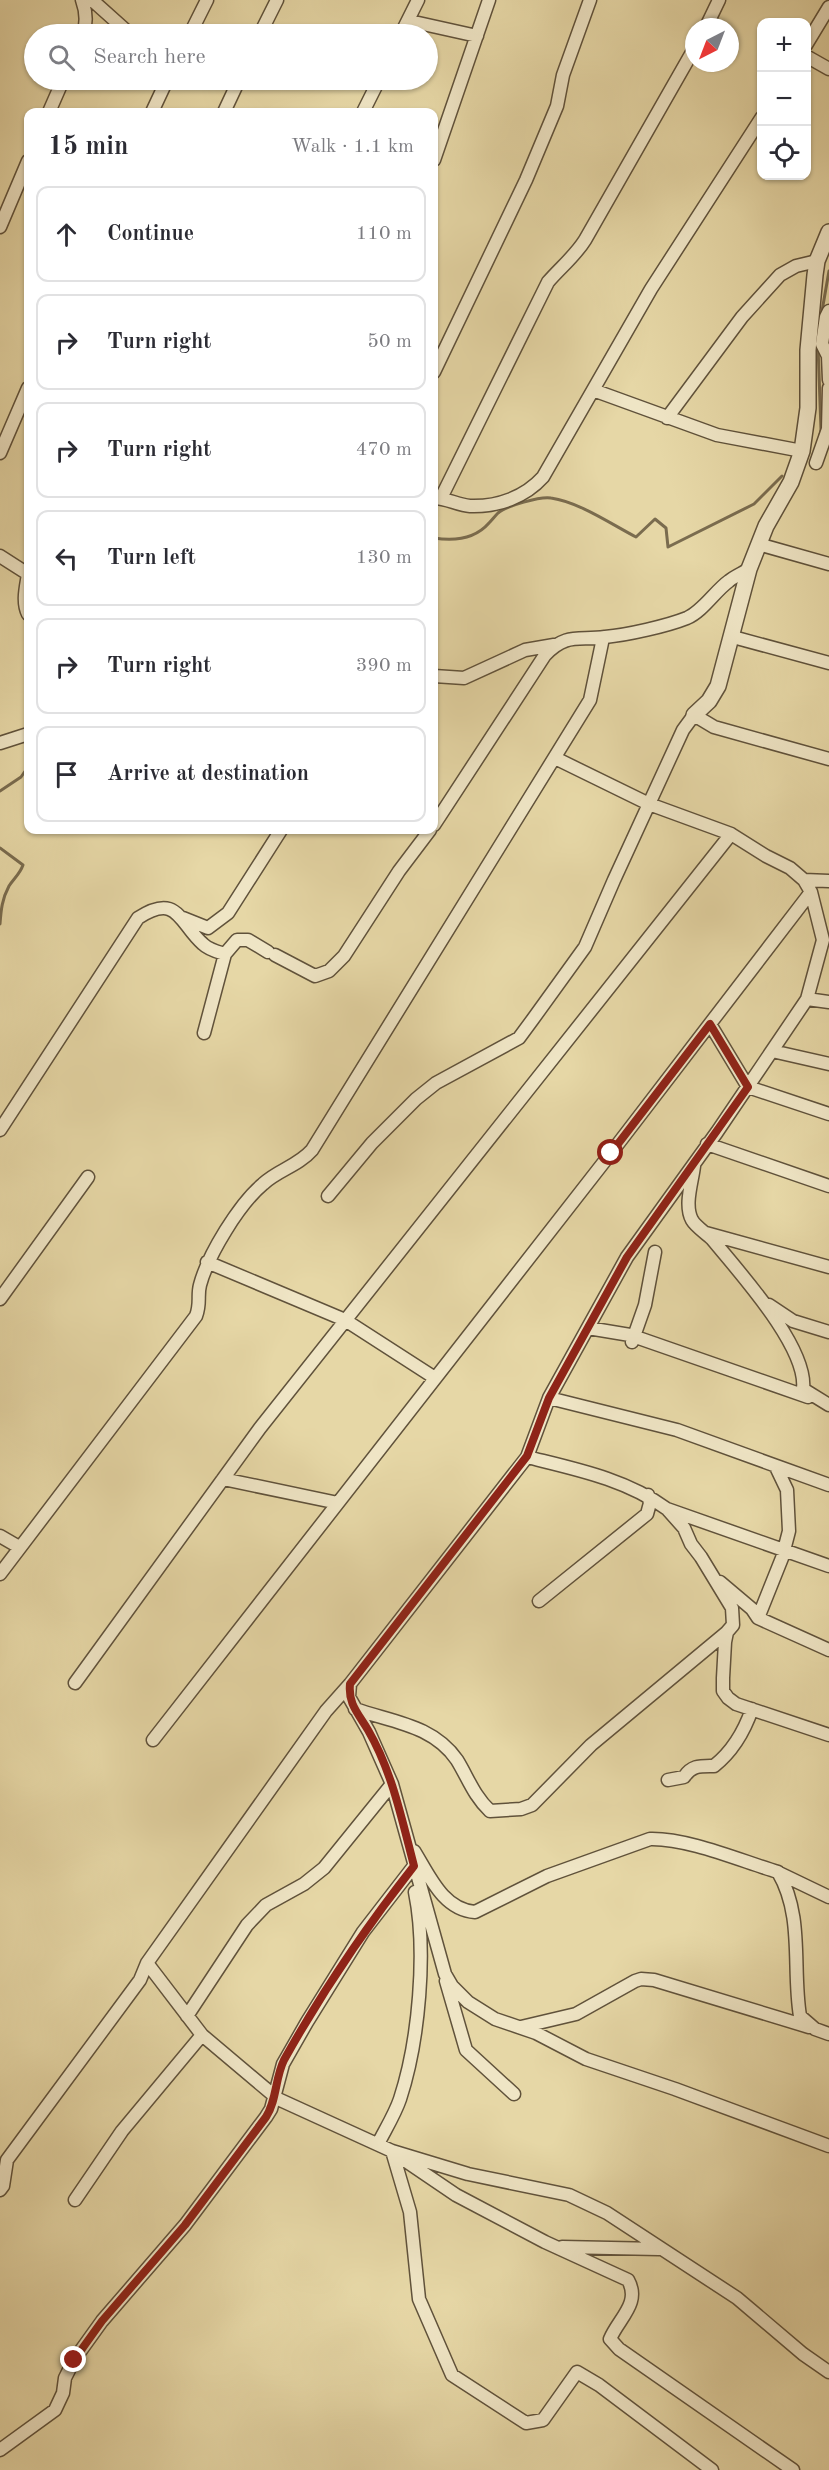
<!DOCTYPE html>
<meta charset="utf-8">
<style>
body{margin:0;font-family:"Old Standard TT",serif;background:#f7f7f7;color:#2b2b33}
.controls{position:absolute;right:18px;top:18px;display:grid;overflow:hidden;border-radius:12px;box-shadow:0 2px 4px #0004}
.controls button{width:54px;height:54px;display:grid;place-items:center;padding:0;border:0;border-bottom:2px solid #e1e1e2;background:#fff;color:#2b2b33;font:30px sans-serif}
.compass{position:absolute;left:685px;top:18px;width:54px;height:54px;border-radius:50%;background:#fff;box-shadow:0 2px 4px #0004;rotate:222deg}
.stop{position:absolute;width:18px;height:18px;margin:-14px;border:4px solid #8f2418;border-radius:50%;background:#fff}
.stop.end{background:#8f2418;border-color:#fff;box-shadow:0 2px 6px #0008}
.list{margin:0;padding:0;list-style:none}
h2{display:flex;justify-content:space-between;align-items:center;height:78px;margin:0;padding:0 24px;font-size:26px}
h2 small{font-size:20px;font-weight:400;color:#7c7c81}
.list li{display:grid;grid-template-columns:39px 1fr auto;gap:18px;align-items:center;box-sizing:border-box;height:96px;margin:0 12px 12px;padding:0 12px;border:2px solid #e1e1e2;border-radius:12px}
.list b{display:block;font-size:22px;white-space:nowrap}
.list em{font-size:20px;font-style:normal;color:#7c7c81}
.icon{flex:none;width:33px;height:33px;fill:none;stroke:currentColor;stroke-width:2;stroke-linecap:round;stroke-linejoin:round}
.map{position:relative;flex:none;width:829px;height:2470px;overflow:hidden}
.search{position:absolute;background:#fff;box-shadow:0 2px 4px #0004;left:24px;top:24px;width:414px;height:66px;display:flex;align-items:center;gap:15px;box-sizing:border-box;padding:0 21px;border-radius:33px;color:#7c7c81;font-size:22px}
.panel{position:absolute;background:#fff;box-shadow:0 2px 4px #0004;left:24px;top:108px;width:414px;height:726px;border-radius:12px}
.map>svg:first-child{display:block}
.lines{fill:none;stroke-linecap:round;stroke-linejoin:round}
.stream{stroke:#7a6c4f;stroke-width:3}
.minor-casing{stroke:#60523b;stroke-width:15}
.tertiary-casing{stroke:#60523b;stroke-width:18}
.minor{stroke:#efe5c5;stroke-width:12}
.tertiary{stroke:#efe5c5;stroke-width:15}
.route{stroke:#8f2418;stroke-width:8}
</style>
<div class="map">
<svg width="829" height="2470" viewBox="0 0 829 2470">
<rect width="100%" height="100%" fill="#e6d7a6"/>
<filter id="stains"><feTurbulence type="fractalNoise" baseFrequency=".00333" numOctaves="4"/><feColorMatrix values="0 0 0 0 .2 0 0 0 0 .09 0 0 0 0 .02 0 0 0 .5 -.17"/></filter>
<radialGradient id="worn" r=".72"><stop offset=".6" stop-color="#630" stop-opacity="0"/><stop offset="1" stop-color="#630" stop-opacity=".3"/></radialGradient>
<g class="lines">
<!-- stream -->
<path class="stream" d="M818,334L829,271
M818,346L821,430L820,435
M434,538C453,541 475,539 489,523C492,520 495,516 498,513C506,506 541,496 551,498C579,502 611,524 636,537L655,519L666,528L668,547L754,504L782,476
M0,791L21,777L28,767
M0,848L23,865C20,874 14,878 9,886C2,899 1,910 0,924"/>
<defs>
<path id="minor" d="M82,0C86,11 87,23 83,34
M92,0L130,34
M405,26L414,22L477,36
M706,27L719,0
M190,34L207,0
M260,34L277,0
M401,34L418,0
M806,45L829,7
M806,56L829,69
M49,112L63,80
M152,112L167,80
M224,112L239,80
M363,112L379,80
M434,160L489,0
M0,227L28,161
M829,311L826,317L822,344L828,356L829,380
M434,372L526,180L557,106L563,75L590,0
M593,390L717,435L802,451
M667,418L742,317L780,275L796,266L817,261
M0,453L28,388
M816,463L828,429L829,388
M434,498C446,498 458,505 470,506C498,507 525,497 543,477L651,289L762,117
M441,498L548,282C561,267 575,256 585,240L694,49
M758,544L829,564
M0,556L28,574
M28,574C26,587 22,602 28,614
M733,637L829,663
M434,676L464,678L525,650L554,645
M0,743L28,734
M434,825L545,655C567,632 579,641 605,637C627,635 667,626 687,618C703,611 715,591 729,581C735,576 743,573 749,569
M804,880L829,881
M183,918L208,928L228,913L281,830
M275,955L315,976L329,971L344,956L399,871L430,830
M807,999L829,1002
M710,1024L748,1087L829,1114
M204,1033L225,954
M772,1051L829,1064
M0,1130L138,918C178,892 179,923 203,944C209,950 218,952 225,954L237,940H248L268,952
M707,1144L829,1186
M694,1166C692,1183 684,1205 692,1220C696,1227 706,1233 712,1239C738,1271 808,1347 803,1389L829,1405
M328,1196L372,1143L416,1099L436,1083L519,1038L533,1019L585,947L614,880L683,730L694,715L714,727L829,759
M706,1233L829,1267
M207,1262L345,1320L435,1378
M0,1299L88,1177
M769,1305L793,1321L829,1332
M588,1328L630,1335L808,1397
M632,1342L645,1305L655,1252
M549,1398L677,1430L829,1485
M527,1457C575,1469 626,1479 667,1509L829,1566
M223,1479L338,1503
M668,1510L684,1528L691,1544L701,1557L732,1608L733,1625L727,1632L725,1642L723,1678V1691L728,1698L736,1704L829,1735
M0,1536L19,1547
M0,1574L196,1316C201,1303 197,1296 200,1285C208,1255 239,1204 263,1184C278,1170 298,1166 312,1150L590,700L603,638
M720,1582L752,1609L758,1618L829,1650
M539,1601L647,1514L650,1503L648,1495
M758,1618L782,1558L789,1531L787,1490L776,1467
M75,1683L260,1428L731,834
M350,1684L349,1697L369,1732L392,1784L445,1974L452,1986L468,2002L495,2019L536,2033L586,2059L675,2089L829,2146
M355,1709C392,1722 433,1725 457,1760C468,1778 474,1796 490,1811L521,1809L532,1805L591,1745L727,1632
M153,1740L611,1153L811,892
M668,1780L684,1777C692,1765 700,1766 714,1766C733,1751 744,1732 752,1709
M414,1851C429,1875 443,1910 475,1912L547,1876L650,1839C688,1838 741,1861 778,1872C804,1916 792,1968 800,2016L815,2029L829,2034
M779,1873L829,1897
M147,1963L202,2035L278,2099L392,2151L468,2174L569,2195L607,2213L737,2298L803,2354L829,2372
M446,1981L466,2050L514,2094
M187,2016L247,1925L266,1905L304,1884L324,1868L392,1784
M521,2027L576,2014L635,1981L641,1979L654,1980L809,2027
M378,2144C385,2130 395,2114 400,2099C419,2041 427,1951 415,1892
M392,2151L410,2212L419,2299L452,2375L526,2423L543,2420L577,2372L599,2385L712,2470
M400,2157L456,2195L545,2242L628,2280C641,2303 619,2318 610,2339L619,2349L793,2470
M0,2190L3,2186L7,2160L140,1980L147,1963L326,1711L350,1684L527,1457L549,1398L627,1257L717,1132L807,999L823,940L811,892L804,880L790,868L766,856L731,834L649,804L555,758
M75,2200L122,2131L202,2035
M562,2247L659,2249
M0,2450L55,2410L63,2393L65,2378L74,2360L102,2321L185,2225L266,2117L271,2109L283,2064L307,2022L363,1932L414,1866"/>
<path id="tertiary" d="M694,715L709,701L718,686L749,569L766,526L791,482L802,451L808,408V350L815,275L817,261L829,232"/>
</defs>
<!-- minor casing -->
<use href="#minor" class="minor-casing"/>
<!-- tertiary casing -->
<use href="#tertiary" class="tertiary-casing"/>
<!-- minor -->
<use href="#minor" class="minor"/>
<!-- tertiary -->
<use href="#tertiary" class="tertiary"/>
</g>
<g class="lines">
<!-- route -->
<path class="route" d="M74,2360L102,2321L185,2225L266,2117C277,2100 275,2078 284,2060C322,1992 366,1927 414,1866C402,1820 392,1771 368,1730C358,1713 348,1704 350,1684L527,1456L549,1398L627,1257L748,1087L710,1024L611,1153"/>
</g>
<rect width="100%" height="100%" filter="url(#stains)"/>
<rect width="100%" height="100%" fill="url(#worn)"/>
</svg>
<div class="controls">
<button>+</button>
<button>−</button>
<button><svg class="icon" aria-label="locate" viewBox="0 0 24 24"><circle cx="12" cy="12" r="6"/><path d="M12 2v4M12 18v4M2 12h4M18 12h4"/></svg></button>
</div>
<svg class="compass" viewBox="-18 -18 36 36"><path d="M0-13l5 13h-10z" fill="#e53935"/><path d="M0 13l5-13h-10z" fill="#7c7c81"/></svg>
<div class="stop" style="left:611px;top:1153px"></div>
<div class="stop end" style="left:74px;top:2360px"></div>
<div class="search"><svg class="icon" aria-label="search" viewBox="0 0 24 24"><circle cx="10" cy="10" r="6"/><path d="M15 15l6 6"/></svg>Search here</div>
<section class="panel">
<h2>15 min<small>Walk · 1.1 km</small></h2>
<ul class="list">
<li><svg class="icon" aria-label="ahead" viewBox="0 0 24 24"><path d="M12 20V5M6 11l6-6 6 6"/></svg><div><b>Continue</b></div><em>110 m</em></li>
<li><svg class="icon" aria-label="right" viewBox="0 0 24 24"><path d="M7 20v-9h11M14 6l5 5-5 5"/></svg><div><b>Turn right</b></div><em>50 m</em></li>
<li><svg class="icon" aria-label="right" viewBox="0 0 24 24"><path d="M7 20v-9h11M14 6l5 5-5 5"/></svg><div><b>Turn right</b></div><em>470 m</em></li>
<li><svg class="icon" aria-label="left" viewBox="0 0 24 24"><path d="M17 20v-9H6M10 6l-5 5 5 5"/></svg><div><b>Turn left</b></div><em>130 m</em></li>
<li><svg class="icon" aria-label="right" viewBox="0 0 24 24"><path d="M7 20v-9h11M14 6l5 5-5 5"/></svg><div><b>Turn right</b></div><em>390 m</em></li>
<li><svg class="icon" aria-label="arrive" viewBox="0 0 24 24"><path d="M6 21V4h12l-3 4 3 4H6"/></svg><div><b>Arrive at destination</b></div></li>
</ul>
</section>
</div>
